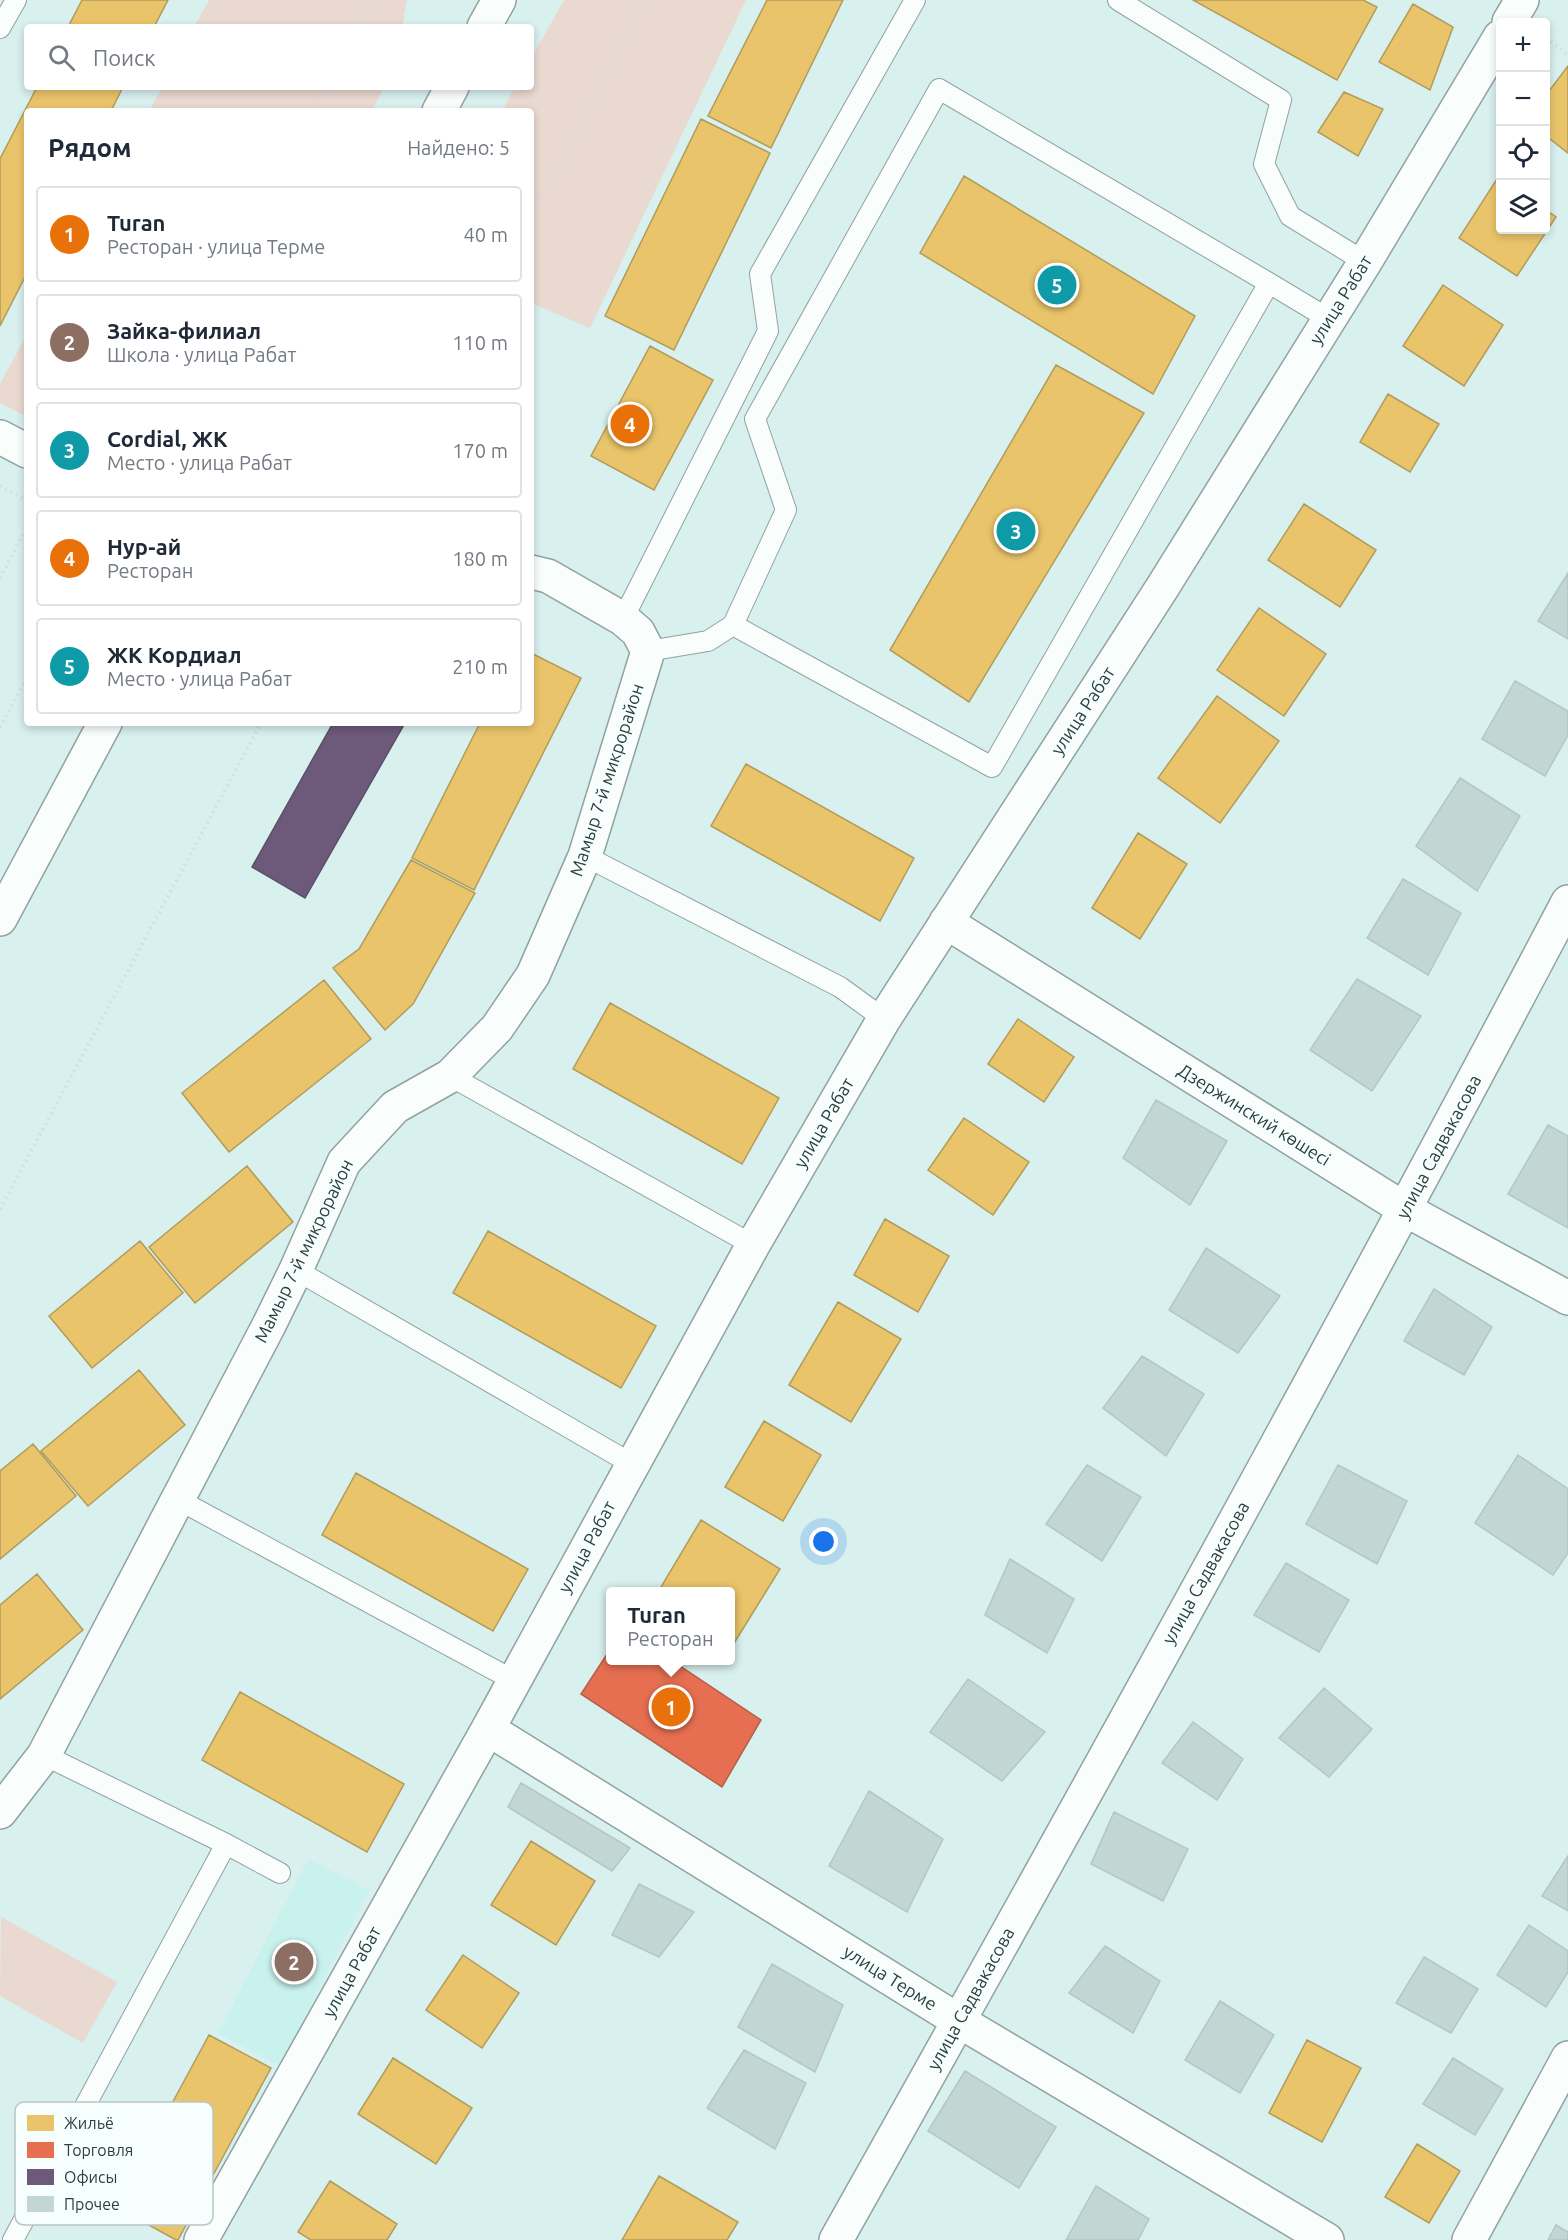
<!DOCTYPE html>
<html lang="ru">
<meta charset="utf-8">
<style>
body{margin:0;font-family:Ubuntu,sans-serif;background:#f2f2f3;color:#1f2937}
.controls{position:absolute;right:18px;top:18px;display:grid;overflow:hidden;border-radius:6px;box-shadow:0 3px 9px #0003}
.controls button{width:54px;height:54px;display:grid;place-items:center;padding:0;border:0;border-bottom:2px solid #e0e1e3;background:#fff;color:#1f2937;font:30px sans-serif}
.you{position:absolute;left:824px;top:1542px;width:21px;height:21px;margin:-15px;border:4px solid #fff;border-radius:50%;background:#1a73e8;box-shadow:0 0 0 9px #1a73e833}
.badge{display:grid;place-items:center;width:39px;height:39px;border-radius:50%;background:#111827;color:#fff;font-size:20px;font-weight:700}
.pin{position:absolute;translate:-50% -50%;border:3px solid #fff;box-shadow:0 2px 6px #0006}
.popup{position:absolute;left:606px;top:1587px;width:129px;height:78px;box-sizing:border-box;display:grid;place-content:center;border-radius:6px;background:#fff;filter:drop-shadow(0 2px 4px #0005);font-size:20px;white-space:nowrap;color:#747a83}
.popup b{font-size:22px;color:#1f2937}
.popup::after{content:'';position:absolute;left:50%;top:100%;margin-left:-12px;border:12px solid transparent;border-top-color:#fff}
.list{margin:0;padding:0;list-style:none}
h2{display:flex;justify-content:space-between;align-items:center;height:78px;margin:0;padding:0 24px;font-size:26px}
h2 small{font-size:20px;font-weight:400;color:#747a83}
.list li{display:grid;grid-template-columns:39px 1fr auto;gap:18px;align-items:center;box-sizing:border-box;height:96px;margin:0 12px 12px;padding:0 12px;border:2px solid #e0e1e3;border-radius:6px}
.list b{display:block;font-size:22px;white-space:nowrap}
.list p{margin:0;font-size:20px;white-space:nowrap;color:#747a83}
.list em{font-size:20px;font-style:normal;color:#747a83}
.icon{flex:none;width:33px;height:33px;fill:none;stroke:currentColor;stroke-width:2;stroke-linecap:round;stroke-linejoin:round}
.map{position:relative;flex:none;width:1568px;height:2240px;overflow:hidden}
.search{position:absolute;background:#fff;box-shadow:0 3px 9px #0003;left:24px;top:24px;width:510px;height:66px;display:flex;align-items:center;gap:15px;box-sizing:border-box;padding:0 21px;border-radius:6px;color:#747a83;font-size:22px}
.panel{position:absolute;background:#fff;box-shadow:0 3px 9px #0003;left:24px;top:108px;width:510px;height:618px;border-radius:6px}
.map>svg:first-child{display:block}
.built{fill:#c9f2ef}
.green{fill:#e9d9d0}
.homes{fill:#e9c46a;stroke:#b19c5c;stroke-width:1.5}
.shops{fill:#e76f51;stroke:#af614b;stroke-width:1.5}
.offices{fill:#6d597a;stroke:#5a5168;stroke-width:1.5}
.building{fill:#c2d6d4;stroke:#b4c6c5;stroke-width:1.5}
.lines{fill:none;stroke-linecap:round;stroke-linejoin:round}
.lane-casing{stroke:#90a2a1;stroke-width:22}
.street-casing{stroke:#90a2a1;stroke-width:36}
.secondary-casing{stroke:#90a2a1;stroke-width:36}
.path{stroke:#d5dcdb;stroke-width:4;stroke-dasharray:1.5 4.5;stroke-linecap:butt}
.lane{stroke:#f9fdfc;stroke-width:20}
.street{stroke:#f9fdfc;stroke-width:33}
.secondary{stroke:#f9fdfc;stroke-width:33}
.labels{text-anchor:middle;stroke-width:6;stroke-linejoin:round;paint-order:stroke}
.street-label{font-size:18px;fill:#2d3f3d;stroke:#f6fffe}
.key{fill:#f6fffe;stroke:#bac5c4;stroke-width:1.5}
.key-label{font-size:16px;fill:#2d3f3d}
</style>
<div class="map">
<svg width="1568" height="2240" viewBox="0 0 1568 2240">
<rect width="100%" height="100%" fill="#d8f0ee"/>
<!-- built -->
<path class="built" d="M308,1859L369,1890L280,2066L218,2033Z"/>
<!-- green -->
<path class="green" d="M209,0H407L402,27H194Z
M564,0H746L590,328L531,303V111H502L515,87H531V59Z
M162,87H384L372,111H149Z
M27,334V417L0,403V384Z
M1,1917L117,1982L83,2043L0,1996Z"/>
<!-- homes -->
<path class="homes" d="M82,0H168L154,27H68Z
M767,0H843L771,148L708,116Z
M1193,0H1363L1377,7L1337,80Z
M1413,4L1453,27L1430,90L1379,62Z
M1568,66V153L1546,136V95Z
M37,87H123L111,111H27V273L0,326V159Z
M1344,92L1383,109L1358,156L1318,132Z
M701,119L770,153L674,350L605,316Z
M964,176L1195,316L1153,394L920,253Z
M1497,179L1500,181V230H1546V210L1556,217L1517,276L1459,238Z
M1443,285L1503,325L1464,386L1403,346Z
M650,346L713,380L654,490L591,456Z
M1056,365L1144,413L969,702L890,650Z
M1388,394L1439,424L1410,472L1360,442Z
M1304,504L1376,550L1340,607L1268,560Z
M1259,608L1326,654L1284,716L1217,670Z
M531,653L581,678L474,890L412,858L480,723H531Z
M1217,696L1279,741L1220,823L1158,778Z
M746,764L914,858L880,921L711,826Z
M1138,833L1187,864L1140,939L1092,908Z
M411,860L475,893L413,1004L385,1030L333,968L359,949Z
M324,980L371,1039L229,1152L182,1093Z
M610,1003L779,1098L742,1164L573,1069Z
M1018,1019L1074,1057L1044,1102L988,1064Z
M964,1118L1029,1162L993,1215L928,1170Z
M247,1166L293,1222L195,1303L149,1247Z
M885,1219L949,1256L918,1312L854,1275Z
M488,1231L656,1326L621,1388L453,1293Z
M140,1241L183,1293L92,1368L49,1316Z
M838,1302L901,1339L851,1422L789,1385Z
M139,1370L185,1425L88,1506L41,1451Z
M764,1421L821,1455L783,1521L725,1487Z
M33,1444L76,1496L0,1559V1471Z
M356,1473L528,1569L493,1631L322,1535Z
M701,1520L780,1569L731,1648V1592H658Z
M37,1574L83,1630L0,1699V1605Z
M240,1692L404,1784L367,1852L202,1760Z
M531,1841L595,1881L556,1945L491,1905Z
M463,1955L519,1993L482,2048L426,2010Z
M209,2035L271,2068L178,2240H176L116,2207Z
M1307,2040L1361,2068L1322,2142L1269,2113Z
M393,2058L472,2108L436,2164L358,2114Z
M1417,2144L1460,2171L1429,2223L1385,2197Z
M659,2176L738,2222L727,2240H622Z
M330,2181L397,2224L387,2240H311L298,2232Z"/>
<!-- shops -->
<path class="shops" d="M611,1648V1660H671L761,1720L722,1787L581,1694Z"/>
<!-- offices -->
<path class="offices" d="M333,723H405L305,898L252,867Z"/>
<!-- building -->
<path class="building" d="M1568,573V639L1538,621Z
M1515,681L1568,711V735L1545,776L1482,739Z
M1460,778L1520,816L1477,891L1416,846Z
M1403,879L1461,913L1428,975L1367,938Z
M1357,979L1421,1016L1372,1091L1310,1050Z
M1156,1100L1227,1141L1190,1205L1123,1158Z
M1548,1125L1568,1136V1228L1508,1194Z
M1206,1248L1280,1296L1238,1353L1169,1310Z
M1434,1289L1492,1327L1464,1375L1404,1341Z
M1142,1356L1204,1394L1166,1456L1103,1408Z
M1518,1455L1568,1489V1553L1553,1575L1475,1523Z
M1087,1465L1141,1497L1102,1561L1046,1524Z
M1338,1465L1407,1501L1377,1564L1306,1524Z
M1010,1559L1074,1599L1047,1653L985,1615Z
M1286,1563L1349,1600L1319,1652L1254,1615Z
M968,1679L1045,1732L1002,1781L930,1732Z
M1324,1688L1372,1729L1329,1777L1279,1738Z
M1193,1722L1243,1759L1217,1800L1162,1763Z
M521,1783L630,1848L612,1871L508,1807Z
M869,1791L943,1839L907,1912L829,1866Z
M1114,1812L1188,1849L1163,1901L1091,1864Z
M1568,1856V1911L1542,1896Z
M639,1884L694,1912L659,1957L612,1935Z
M1529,1925L1568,1951V1972L1546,2007L1497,1975Z
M1105,1946L1160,1981L1133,2033L1069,1993Z
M1424,1957L1478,1989L1451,2033L1396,2003Z
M772,1964L843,2005L815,2072L738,2027Z
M1220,2001L1274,2035L1240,2093L1185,2060Z
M744,2050L806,2083L775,2149L707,2108Z
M1453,2058L1503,2089L1475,2135L1423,2104Z
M965,2071L1056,2127L1019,2188L928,2131Z
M1096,2186L1149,2219L1138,2240H1066Z
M1556,2225L1568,2232V2240H1548Z"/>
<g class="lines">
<defs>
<path id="lane" d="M1118,0L1281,100L1264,164L1290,216L1365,262
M0,28L16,0
M1269,283L1329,319
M623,619L768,331L760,274L915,0
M648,651L708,641L733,625L786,510L755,419L939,89L1269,283L992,767L733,625
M585,856L840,987L884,1019
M450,1076L753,1245
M296,1270L632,1464
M177,1499L515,1681
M226,1844L280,1873
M13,2240L226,1844L44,1755"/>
<path id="street" d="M1509,22L1522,0
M0,437L27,451
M946,922L1406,1210L1568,1298
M488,1729L959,2021L1327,2240
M0,1812L44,1755L269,1325L296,1270L344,1162L395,1107L450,1076L497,1028L533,975L585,856L648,651L638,632L623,619L548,576L531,572
M201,2240L488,1729L753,1245L884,1019L1162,588L1365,262L1500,37
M836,2240C1085,1797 1331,1352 1568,902
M1469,2240L1568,2058"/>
<path id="secondary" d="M484,27L499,0
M439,111L452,87
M0,919L105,723"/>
</defs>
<!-- lane casing -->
<use href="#lane" class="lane-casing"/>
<!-- street casing -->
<use href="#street" class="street-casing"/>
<!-- secondary casing -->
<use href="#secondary" class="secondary-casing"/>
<!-- path -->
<path class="path" d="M357,27L371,0
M1546,38L1568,55
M313,111L326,87
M531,216L647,0
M0,486L27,501
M0,578L27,527
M0,727L27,678
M0,1209L261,723"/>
<!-- lane -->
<use href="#lane" class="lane"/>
<!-- street -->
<use href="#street" class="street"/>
<!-- secondary -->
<use href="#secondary" class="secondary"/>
</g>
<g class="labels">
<!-- street labels -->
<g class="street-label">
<text transform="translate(1341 300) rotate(-58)" y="6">улица Рабат</text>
<text transform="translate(1083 711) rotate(-57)" y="6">улица Рабат</text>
<text transform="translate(607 780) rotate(-72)" y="6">Мамыр 7-й микрорайон</text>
<text transform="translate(1254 1115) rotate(32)" y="6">Дзержинский көшесі</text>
<text transform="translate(824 1123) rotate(-60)" y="6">улица Рабат</text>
<text transform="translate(1439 1147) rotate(-62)" y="6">улица Садвакасова</text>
<text transform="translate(304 1251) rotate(-64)" y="6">Мамыр 7-й микрорайон</text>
<text transform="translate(587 1547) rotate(-62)" y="6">улица Рабат</text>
<text transform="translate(1206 1573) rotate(-61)" y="6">улица Садвакасова</text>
<text transform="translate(352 1972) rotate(-61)" y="6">улица Рабат</text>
<text transform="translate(890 1978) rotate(32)" y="6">улица Терме</text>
<text transform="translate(971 1999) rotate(-61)" y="6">улица Садвакасова</text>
</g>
</g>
<!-- legend -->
<rect x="15" y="2102" width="198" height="123" rx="9" class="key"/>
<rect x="27" y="2115" width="27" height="16" fill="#e9c46a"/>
<rect x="27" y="2142" width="27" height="16" fill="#e76f51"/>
<rect x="27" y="2169" width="27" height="16" fill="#6d597a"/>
<rect x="27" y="2196" width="27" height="16" fill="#c2d6d4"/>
<g class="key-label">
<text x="64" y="2129">Жильё</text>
<text x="64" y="2156">Торговля</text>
<text x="64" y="2183">Офисы</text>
<text x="64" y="2210">Прочее</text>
</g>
</svg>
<div class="controls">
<button>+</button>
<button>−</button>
<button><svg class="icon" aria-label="locate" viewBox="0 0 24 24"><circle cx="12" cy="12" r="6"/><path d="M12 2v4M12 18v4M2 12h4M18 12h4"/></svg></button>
<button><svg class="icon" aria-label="layers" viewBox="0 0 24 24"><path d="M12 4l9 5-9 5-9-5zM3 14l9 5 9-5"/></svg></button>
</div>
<div class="you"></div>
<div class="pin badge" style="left:671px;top:1707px;background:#e8710a">1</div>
<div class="popup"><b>Turan</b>Ресторан</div>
<div class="pin badge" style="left:294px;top:1962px;background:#8d6e63">2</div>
<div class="pin badge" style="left:1016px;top:531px;background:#0f9aa8">3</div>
<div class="pin badge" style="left:630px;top:424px;background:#e8710a">4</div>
<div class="pin badge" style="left:1057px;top:285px;background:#0f9aa8">5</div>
<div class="search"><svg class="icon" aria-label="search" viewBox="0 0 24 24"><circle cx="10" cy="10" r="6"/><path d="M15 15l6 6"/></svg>Поиск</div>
<section class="panel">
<h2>Рядом<small>Найдено: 5</small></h2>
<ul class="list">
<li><span class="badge" style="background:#e8710a">1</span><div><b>Turan</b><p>Ресторан · улица Терме</p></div><em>40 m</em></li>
<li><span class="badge" style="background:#8d6e63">2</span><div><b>Зайка-филиал</b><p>Школа · улица Рабат</p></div><em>110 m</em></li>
<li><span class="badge" style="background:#0f9aa8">3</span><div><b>Cordial, ЖК</b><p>Место · улица Рабат</p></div><em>170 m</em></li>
<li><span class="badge" style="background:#e8710a">4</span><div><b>Нур-ай</b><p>Ресторан</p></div><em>180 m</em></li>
<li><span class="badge" style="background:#0f9aa8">5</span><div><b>ЖК Кордиал</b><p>Место · улица Рабат</p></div><em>210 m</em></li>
</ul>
</section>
</div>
